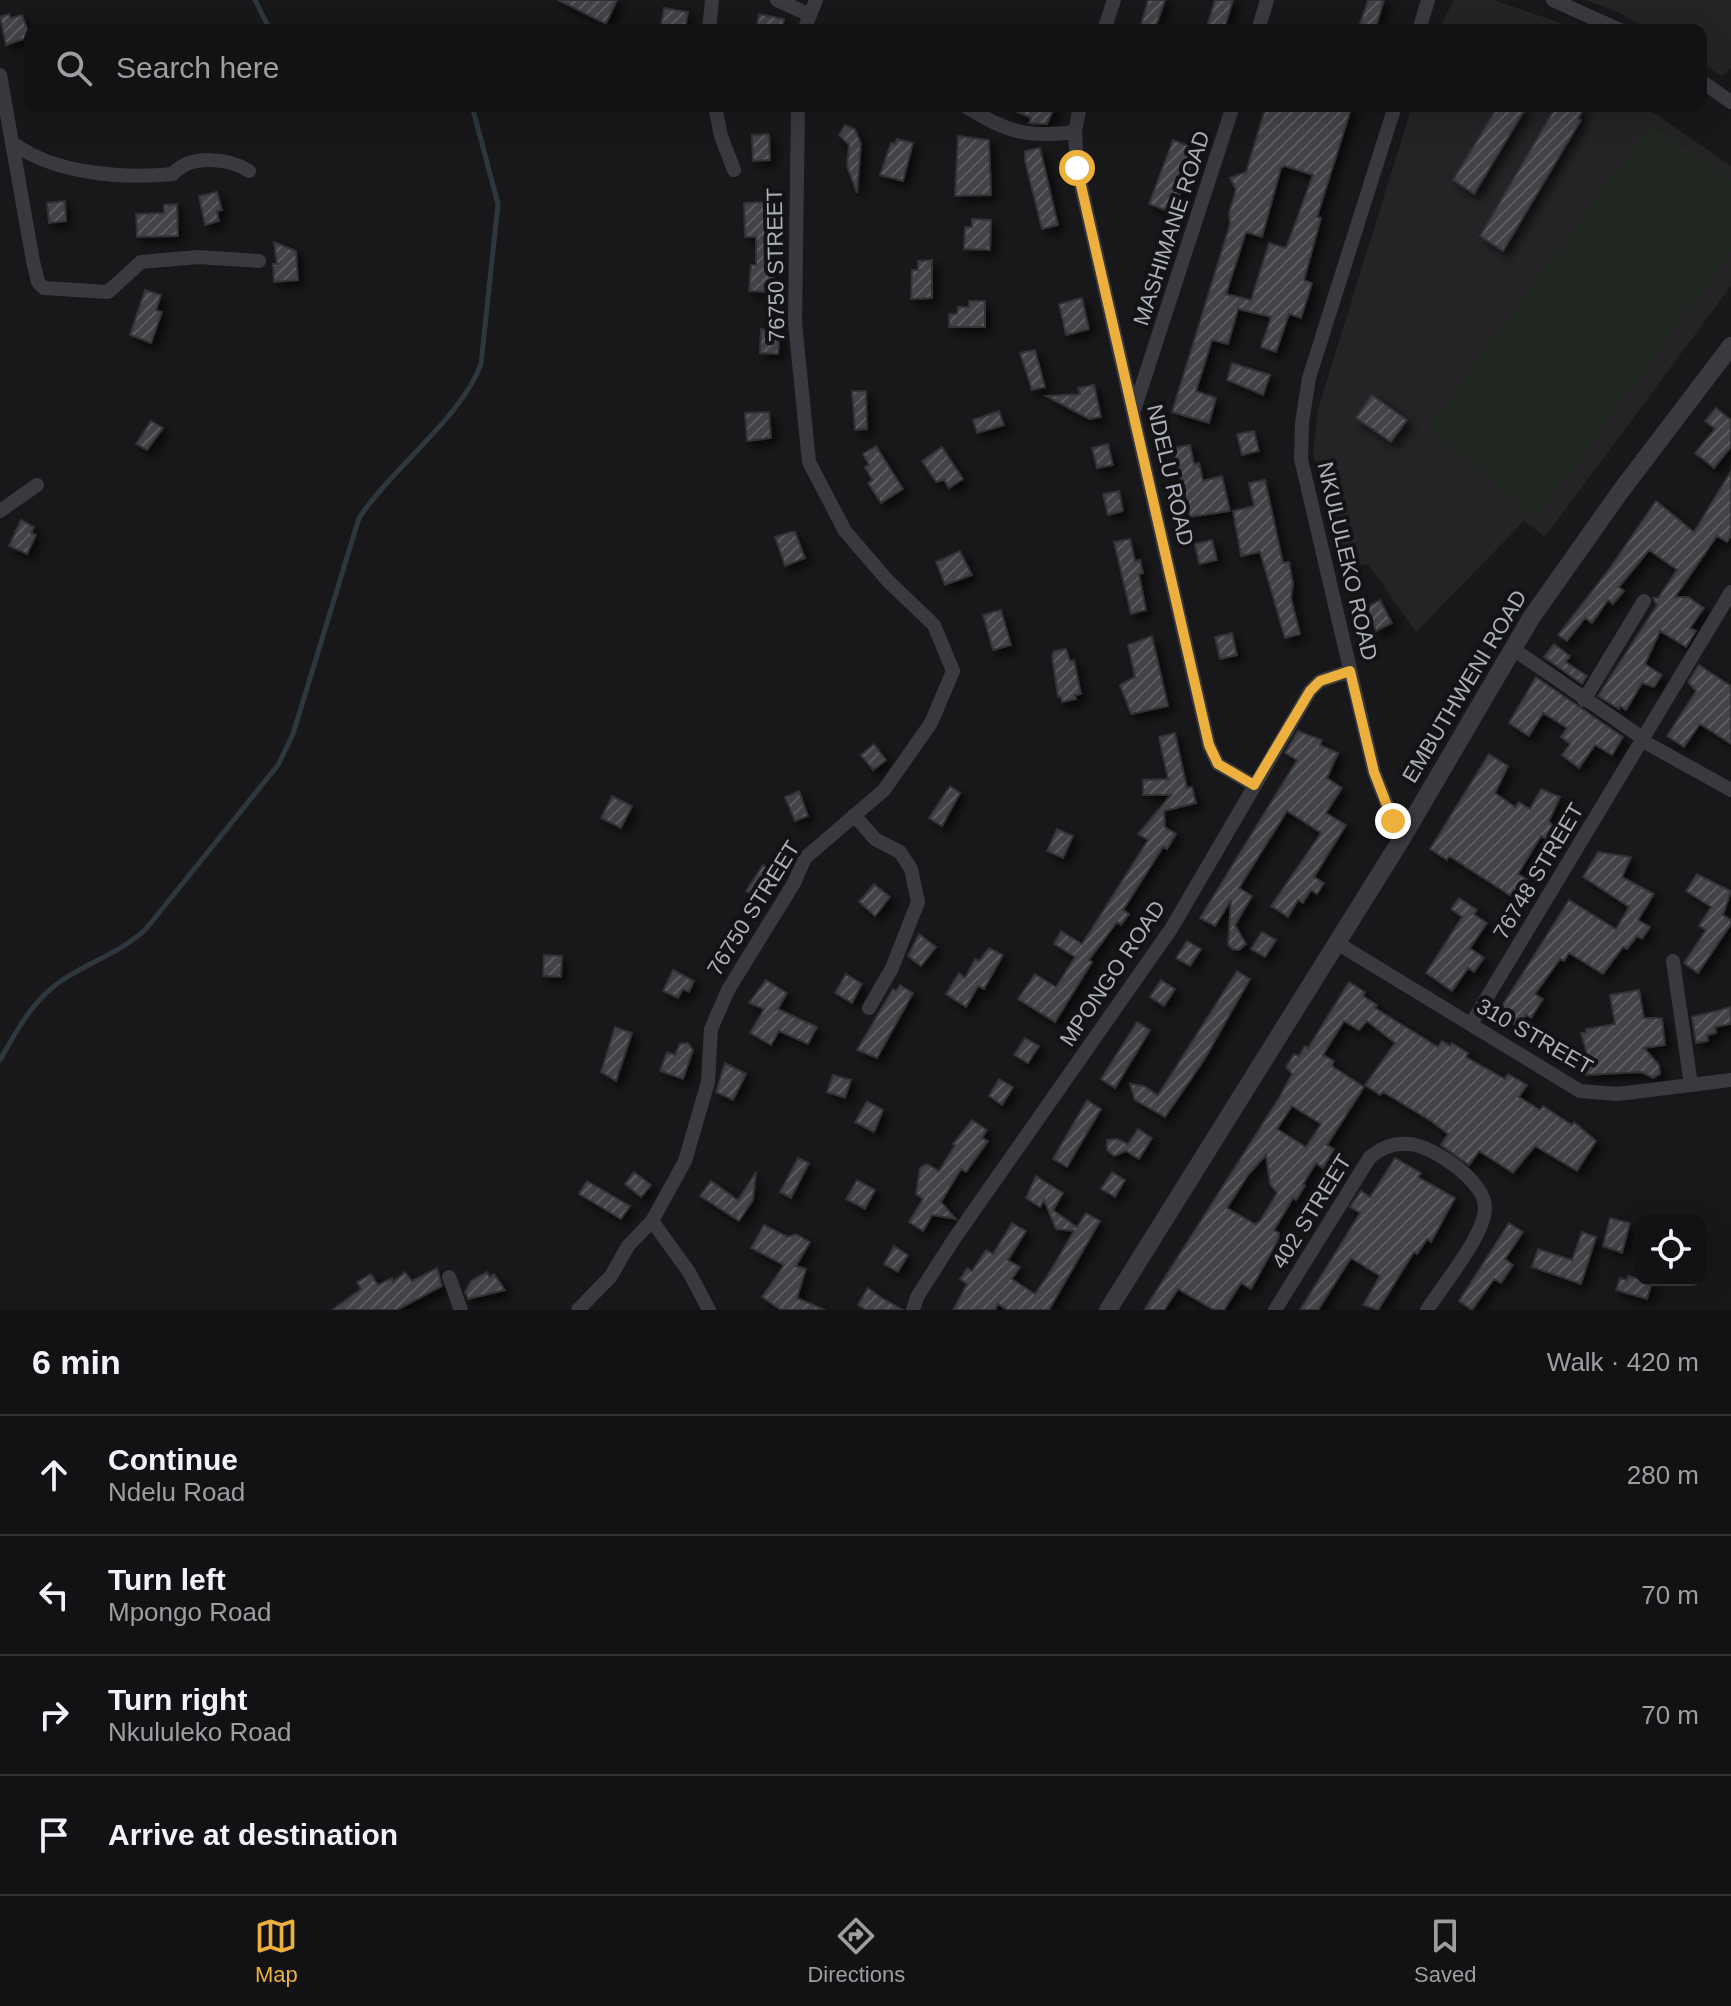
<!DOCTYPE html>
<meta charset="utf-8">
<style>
body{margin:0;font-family:Helvetica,sans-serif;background:#1f2022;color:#f1f3f6}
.controls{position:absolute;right:24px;bottom:24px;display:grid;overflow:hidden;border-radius:16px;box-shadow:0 8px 32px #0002}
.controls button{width:72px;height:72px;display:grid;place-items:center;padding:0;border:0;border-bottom:2px solid #313234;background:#121214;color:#f1f3f6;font:40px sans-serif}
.stop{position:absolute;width:24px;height:24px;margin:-18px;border:6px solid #eeb03c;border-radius:50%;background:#fff}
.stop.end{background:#eeb03c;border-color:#fff;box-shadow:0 2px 8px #0008}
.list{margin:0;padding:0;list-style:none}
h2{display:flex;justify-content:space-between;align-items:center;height:104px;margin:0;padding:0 32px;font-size:34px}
h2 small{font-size:26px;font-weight:400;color:#9c9ea0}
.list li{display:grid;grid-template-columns:52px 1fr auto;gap:24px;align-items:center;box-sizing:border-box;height:120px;padding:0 32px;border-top:2px solid #313234}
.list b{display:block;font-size:30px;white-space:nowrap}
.list p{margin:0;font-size:26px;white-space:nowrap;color:#9c9ea0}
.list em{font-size:26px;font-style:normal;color:#9c9ea0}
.icon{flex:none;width:44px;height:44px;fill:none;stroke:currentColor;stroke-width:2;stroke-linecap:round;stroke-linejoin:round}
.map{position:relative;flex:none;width:1731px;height:1310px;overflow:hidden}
.search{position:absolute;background:#121214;box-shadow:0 8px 32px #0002;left:24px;right:24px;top:24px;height:88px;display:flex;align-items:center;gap:20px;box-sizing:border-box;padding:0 28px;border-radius:16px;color:#9c9ea0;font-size:30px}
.sheet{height:584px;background:#121214}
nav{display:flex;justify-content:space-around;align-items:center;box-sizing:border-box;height:112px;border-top:2px solid #313234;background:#121214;font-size:22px;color:#9c9ea0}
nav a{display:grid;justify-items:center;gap:4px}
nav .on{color:#eeb03c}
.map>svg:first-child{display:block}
.built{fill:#242427}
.garden{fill:#202821}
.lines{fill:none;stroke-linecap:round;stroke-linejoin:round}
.stream{stroke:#2e373e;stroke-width:5}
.building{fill:url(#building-hatch);stroke:#323236;stroke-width:2;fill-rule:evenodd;filter:url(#shadow)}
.minor{stroke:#393a3f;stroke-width:14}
.tertiary{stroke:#393a3f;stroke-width:18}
.route{stroke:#eeb03c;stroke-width:10}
.labels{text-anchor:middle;stroke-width:8;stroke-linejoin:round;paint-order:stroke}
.street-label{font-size:22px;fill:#aaafb9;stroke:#131315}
</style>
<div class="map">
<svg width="1731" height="1310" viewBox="0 0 1731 1310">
<defs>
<pattern id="building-hatch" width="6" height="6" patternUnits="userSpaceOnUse" patternTransform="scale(2)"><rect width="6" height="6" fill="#424347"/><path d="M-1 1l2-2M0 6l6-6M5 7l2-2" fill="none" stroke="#5b5c5f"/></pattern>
<filter id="shadow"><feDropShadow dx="5.5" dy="5.5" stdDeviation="4" flood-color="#0009"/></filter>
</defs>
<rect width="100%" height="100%" fill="#18181a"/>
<!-- built -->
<path class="built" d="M1454,0H1493L1582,30H1438Z
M1586,0H1731V67L1722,76L1701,63V30H1648L1620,13Z
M1412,106H1644L1731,166V286L1545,537L1524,521L1416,632L1368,564L1340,568L1313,453L1318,409Z"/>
<!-- garden -->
<path class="garden" d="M1651,124L1731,181V252L1536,519L1429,426Z"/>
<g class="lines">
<!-- stream -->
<path class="stream" d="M255,0L270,30
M0,1060C17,1030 32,1001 61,981C89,962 120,953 146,929L278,765L293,734L359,518C392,468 462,417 481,364L498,204L472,106"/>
</g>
<!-- building -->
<path class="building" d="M558,0H617L606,24Z
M1148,0H1165L1155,29L1141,25Z
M1215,0H1233L1224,30H1206Z
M1368,0H1384L1375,30H1358Z
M664,8L688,12L685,30H660Z
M9,14L11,18L22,15L30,37L6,45L0,17Z
M759,14L784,19L782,30H756Z
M1004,106H1055L1047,124H1043L1029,123L1031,118Z
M1266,106H1352L1317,217L1321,218L1304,280L1312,283L1301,318L1289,314L1276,352L1261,347L1271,317L1238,309L1228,344L1212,340L1196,391L1216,398L1209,423L1172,412L1230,224L1229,213L1236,189L1230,178L1246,172ZM1285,166L1313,175L1286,248L1269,243L1251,300L1226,294L1246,232L1262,237L1281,168Z
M1498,106H1527L1474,194L1453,180Z
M1556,106H1585L1578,119L1581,120L1503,251L1480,236Z
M845,125L855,129L861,144L857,193L847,166L849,145L839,135Z
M769,134L770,160L753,161L752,135Z
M958,136L989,140L991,195L955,196Z
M897,139L913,143L903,181L880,175L891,143L895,144Z
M1173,140L1197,149L1173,213L1149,204Z
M1040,148L1058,225L1042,229L1025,161V151Z
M217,192L222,210L217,211L219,221L205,225L199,196Z
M65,201L66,221L49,223L47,203Z
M766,202L768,251H775L773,292L749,291L751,265H756V237H745L744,203Z
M177,204L178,236L137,237L136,214L164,213V205Z
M972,219L991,220L990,250L964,249L965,227H972Z
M274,242L296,251L298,280L274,282L273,264H277Z
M932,260V298L911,299L912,270H918V261Z
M145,290L161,295L156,310L162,312L151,343L130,335Z
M1082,298L1089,329L1066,335L1059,304Z
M969,301H985V327H949V314H957L958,307H969Z
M768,322L780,323L778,354L760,353L761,329L767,330Z
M1035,350L1045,387L1032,390L1020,353Z
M1232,363L1270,375L1263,395L1227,380Z
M1094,385L1101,417L1089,419L1046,396L1080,394L1078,388Z
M852,391H866L867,429L855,430Z
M1372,395L1407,420L1391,442L1356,418Z
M1716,408L1731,420V447L1714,468L1695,453L1715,429L1705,421Z
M999,411L1004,425L977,433L973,420Z
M769,412L771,438L747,441L745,413Z
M151,421L163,428L147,450L136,444Z
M1254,431L1259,451L1242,455L1237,434Z
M1108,444L1113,465L1097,468L1092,448Z
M1190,445L1194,464L1199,463L1203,481L1222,476L1230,511L1190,517L1173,448Z
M876,446L903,489L881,503L868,483L872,480L865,467L869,465L863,454Z
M942,447L963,479L949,488L944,480L936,482L922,461Z
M1731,471V536L1727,542L1717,536L1675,597H1688L1704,608L1690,628L1696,631L1686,647L1660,631L1645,664L1662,675L1654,687L1642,683L1626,710L1620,706L1619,709L1598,696L1657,605L1653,598H1658L1677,570L1649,550L1619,587L1624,591L1613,604L1608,600L1592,623L1585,618L1567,641L1558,635L1610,568L1656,501L1694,532Z
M1265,480L1283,563L1289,562L1293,584L1291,598L1300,634L1285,638L1260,552L1241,556L1233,511L1254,506L1249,483Z
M1119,491L1123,511L1108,515L1103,494Z
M21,520L34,527L31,533L36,535L27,554L9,546Z
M790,532H795L805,558L785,566L775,537Z
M1130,539L1135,561L1140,560L1143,573L1139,574L1146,610L1131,614L1114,542Z
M1212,540L1217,560L1199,564L1195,544Z
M960,551L972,575L945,585L936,562Z
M1380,600L1392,623L1376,631L1367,607Z
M1001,610L1011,645L993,650L983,615Z
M1232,633L1237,655L1220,659L1215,637Z
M1152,636L1168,706L1131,714L1120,685L1135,677L1128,645Z
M1554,644L1570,656L1566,662L1587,676L1582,684L1544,657Z
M1066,649L1070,661L1074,660L1081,694L1075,695L1076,699L1062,702L1061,697H1058L1052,656L1054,651Z
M1699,665L1731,686V744L1700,724L1684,747L1667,736L1696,691L1688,682Z
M1536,677L1623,737L1612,755L1595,745L1579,768L1562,755L1570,744L1561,737L1567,728L1543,713L1529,736L1509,723Z
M1298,731L1322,740L1320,745L1338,753L1327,778L1342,788L1326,813L1346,825L1314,877L1324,883L1317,894L1311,890L1303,903L1298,900L1288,917L1271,906L1321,833L1287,811L1239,888L1252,896L1235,925L1246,944L1239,950L1232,949L1228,945L1231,900L1215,926L1200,918L1297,760L1285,753Z
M1175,733L1187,788L1192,787L1196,803L1164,811L1165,827L1176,834L1167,849L1163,847L1123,910L1129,914L1121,925L1117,922L1089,960L1092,962L1055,1022L1018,999L1035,974L1056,987L1075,957L1054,944L1061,931L1082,944L1148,840L1138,834L1171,795H1143V780L1168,779L1159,737Z
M874,744L886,760L873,770L861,755Z
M1489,754L1508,766L1495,793L1515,807L1519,802L1530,809L1541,789L1560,797L1549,821L1559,834L1550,842L1541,836L1518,874L1527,879L1514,898L1449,856L1447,860L1430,849Z
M950,786L960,793L942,826L929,818Z
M799,791L808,816L795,821L785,797Z
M612,796L632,806L621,828L601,818Z
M1057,829L1073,836L1063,858L1047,851Z
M1598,852L1631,857L1622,877L1654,894L1638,920L1650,927L1642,939L1637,936L1627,949L1623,947L1603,974L1569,953L1564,961L1560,959L1535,994L1543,999L1531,1018L1526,1015L1518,1027L1497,1014L1569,900L1616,929L1629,907L1583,877Z
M763,865L775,872L758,898L746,891Z
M1697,874L1731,891L1723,915L1731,920V924L1698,973L1684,963L1706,930L1699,926L1711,907L1686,891Z
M874,884L890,897L875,916L859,902Z
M1459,898L1477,910L1474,914L1487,923L1470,948L1484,958L1474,972L1468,968L1452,991L1426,973L1462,917L1451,909Z
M1262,932L1276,940L1265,957L1251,949Z
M919,934L936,947L921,966L908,956Z
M1187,941L1201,949L1190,966L1176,958Z
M989,948L1003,955L984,989L978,986L966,1007L946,994L959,973L965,978L975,959L979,961Z
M544,955L562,956L561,977L543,976Z
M673,970L694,981L689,992L683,989L678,998L663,991Z
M1237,971L1250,979L1204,1060L1165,1117L1135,1100L1130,1084L1144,1086L1158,1095Z
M846,974L862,984L852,1003L835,993Z
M766,980L787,993L778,1009L817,1027L808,1044L779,1031L771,1045L750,1033L764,1009L749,1003Z
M1161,980L1175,989L1164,1006L1150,997Z
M1349,982L1365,992L1363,996L1377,1005L1375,1008L1438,1047L1442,1041L1450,1046L1452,1043L1468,1053L1466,1057L1505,1079L1508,1074L1527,1085L1519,1097L1540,1110L1543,1106L1572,1125L1574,1122L1596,1141L1577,1171L1535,1146L1513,1173L1479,1151L1469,1165L1441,1145L1448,1134L1431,1121L1383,1092L1380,1095L1365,1085L1395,1043L1367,1021L1359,1030L1344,1021L1323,1055L1334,1061L1332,1066L1364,1087L1327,1145L1334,1149L1323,1168L1316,1163L1303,1184L1305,1186L1296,1200L1293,1198L1274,1230L1279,1233L1278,1240L1251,1289L1241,1283L1224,1310H1214L1178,1289L1164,1310H1144L1279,1098L1292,1074L1286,1067L1294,1054L1299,1056L1305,1046L1308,1048ZM1292,1106L1321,1124L1306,1147L1277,1129ZM1266,1155L1270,1184L1277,1193L1260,1221L1255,1224L1227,1208L1248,1175Z
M900,985L913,993L877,1058L857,1050L893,989L896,991Z
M1639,990L1644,1018H1662L1665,1045L1644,1048L1659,1065L1660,1074L1653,1078L1642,1072L1585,1075L1586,1051L1581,1033H1586V1029L1615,1024L1610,995Z
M1731,1007V1024L1715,1027L1716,1033L1707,1035L1708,1041L1696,1043L1692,1017Z
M1137,1022L1150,1030L1115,1088L1101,1079Z
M615,1027L632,1033L616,1081L601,1072Z
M1025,1038L1039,1046L1028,1063L1014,1055Z
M688,1043L693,1050L683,1079L660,1071L667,1052L675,1055L680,1044Z
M725,1063L746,1074L733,1100L716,1092Z
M833,1075L851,1080L845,1098L827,1092Z
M999,1079L1013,1087L1002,1105L989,1096Z
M1087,1100L1101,1109L1067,1167L1053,1159Z
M867,1101L883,1110L874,1132L855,1122Z
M972,1120L987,1130L982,1138L988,1141L966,1172L961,1169L941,1202L956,1219L932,1215L923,1231L909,1222L923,1199L916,1194L920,1168L927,1164L939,1171L955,1145L953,1144Z
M1138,1129L1152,1138L1139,1159L1126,1151L1114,1156L1107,1150V1140L1117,1139L1128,1144Z
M798,1158L809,1163L791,1198L780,1192Z
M1395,1158L1421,1173L1418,1177L1455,1198L1431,1242L1427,1239L1417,1254L1414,1252L1378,1310L1363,1305L1380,1276L1351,1258L1318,1310H1300L1360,1213L1350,1207L1361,1191L1370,1197Z
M634,1172L651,1185L641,1197L625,1184Z
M756,1172L753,1200L739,1221L700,1196L711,1181L738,1200Z
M1112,1172L1125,1180L1115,1197L1101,1189Z
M1036,1176L1063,1193L1053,1210L1077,1227L1086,1213L1100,1221L1049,1310H1007L998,1304L995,1310H953L967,1284L960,1279L967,1268L972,1271L986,1250L993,1254L1012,1223L1026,1231L1008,1260L1020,1267L1012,1279L1035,1294L1048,1275L1074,1231L1056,1229L1044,1200L1040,1207L1026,1198Z
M857,1180L875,1190L865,1209L846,1199Z
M587,1181L630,1206L621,1219L579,1194Z
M1610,1218L1630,1223L1622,1253L1603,1246Z
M1509,1223L1523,1232L1505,1259L1513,1265L1501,1283L1494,1279L1472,1310L1459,1301Z
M764,1225L788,1237L796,1234L810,1242L796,1266L806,1269L797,1298L825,1310H781L762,1297L784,1265L751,1248Z
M1582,1232L1596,1237L1581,1284L1532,1267L1538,1249L1572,1260Z
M894,1246L908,1255L898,1272L884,1264Z
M437,1268L442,1286L397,1310H332L361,1289L357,1282L371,1274L378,1285L392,1278L393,1282L405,1272L412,1281Z
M487,1272L490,1277L494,1274L505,1290L468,1299L465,1292L471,1281Z
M1628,1276L1652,1282L1647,1299L1616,1290L1620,1278L1627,1280Z
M868,1288L882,1298L903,1310H866L858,1305Z"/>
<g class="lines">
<!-- minor -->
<path class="minor" d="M777,0L808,14
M1553,0L1620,30
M709,30L712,0
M804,30L816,0
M1104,30L1114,0
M1258,30L1267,0
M1419,30L1428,0
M0,75L33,261L38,282L44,288L108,292L141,262L198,257L259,261
M1701,81L1731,102
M715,106L721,136L734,170
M965,106C1006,132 1026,138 1075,132
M1080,106L1075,132L1077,168L1209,745L1218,764L1254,785
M1395,106L1309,378L1302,423L1301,459L1374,772L1401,840
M13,143C54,174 124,179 173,174C190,154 229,158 249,171
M1134,410L1233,106
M0,511L37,485
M1513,649L1644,739
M1584,700L1644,601
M1643,741L1731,790
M854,815L875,839L900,852L911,869L918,902L892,968L869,1008
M1337,943L1580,1091L1618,1094L1731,1080
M1673,961L1691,1085
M1471,1024L1731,592
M652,1221L689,1272L709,1310
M449,1277L461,1310
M578,1310L611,1276L628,1246L652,1221L685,1161L708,1082L711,1029L728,990L794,883L805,858L884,790L931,723L953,671L934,625L888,581L845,531L809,462L795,323L798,106
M913,1310L917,1297L954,1239L1171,929L1310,691L1320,681L1350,671
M1275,1310L1370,1157C1382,1148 1393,1142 1410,1144C1433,1146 1487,1182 1485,1209C1484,1236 1442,1286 1427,1310"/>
<!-- tertiary -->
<path class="tertiary" d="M1108,1310L1401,840L1531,618L1620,492L1731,346"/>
</g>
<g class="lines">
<!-- route -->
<path class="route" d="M1077,168L1209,745L1218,764L1254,785L1310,691L1320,681L1350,671L1374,772L1393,821"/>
</g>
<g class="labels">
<!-- street labels -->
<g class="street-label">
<text transform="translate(1171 228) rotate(-72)" y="8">MASHIMANE ROAD</text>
<text transform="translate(775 265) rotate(-91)" y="8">76750 STREET</text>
<text transform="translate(1171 475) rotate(77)" y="8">NDELU ROAD</text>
<text transform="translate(1348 561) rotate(77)" y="8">NKULULEKO ROAD</text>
<text transform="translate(1464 686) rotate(-59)" y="8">EMBUTHWENI ROAD</text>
<text transform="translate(1538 871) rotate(-59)" y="8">76748 STREET</text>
<text transform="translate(753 908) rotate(-58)" y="8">76750 STREET</text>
<text transform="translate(1112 973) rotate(-56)" y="8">MPONGO ROAD</text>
<text transform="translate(1535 1036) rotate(30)" y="8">310 STREET</text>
<text transform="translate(1311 1211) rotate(-58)" y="8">402 STREET</text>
</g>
</g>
</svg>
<div class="controls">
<button><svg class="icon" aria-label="locate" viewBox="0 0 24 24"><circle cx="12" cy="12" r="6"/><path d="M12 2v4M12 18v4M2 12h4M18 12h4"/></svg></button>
</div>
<div class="stop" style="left:1077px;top:168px"></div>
<div class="stop end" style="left:1393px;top:821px"></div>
<div class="search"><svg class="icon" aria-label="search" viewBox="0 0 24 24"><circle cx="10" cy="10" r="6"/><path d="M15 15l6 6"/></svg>Search here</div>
</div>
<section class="sheet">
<h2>6 min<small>Walk · 420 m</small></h2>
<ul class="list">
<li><svg class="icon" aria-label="ahead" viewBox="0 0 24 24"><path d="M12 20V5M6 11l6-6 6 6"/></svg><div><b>Continue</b><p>Ndelu Road</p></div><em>280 m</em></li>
<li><svg class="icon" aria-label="left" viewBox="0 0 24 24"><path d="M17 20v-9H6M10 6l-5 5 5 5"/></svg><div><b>Turn left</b><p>Mpongo Road</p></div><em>70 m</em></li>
<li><svg class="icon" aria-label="right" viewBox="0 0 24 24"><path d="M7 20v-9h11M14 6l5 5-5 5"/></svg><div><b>Turn right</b><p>Nkululeko Road</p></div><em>70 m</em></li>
<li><svg class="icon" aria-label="arrive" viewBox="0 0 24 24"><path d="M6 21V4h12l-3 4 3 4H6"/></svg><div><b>Arrive at destination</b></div></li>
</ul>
</section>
<nav>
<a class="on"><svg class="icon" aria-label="map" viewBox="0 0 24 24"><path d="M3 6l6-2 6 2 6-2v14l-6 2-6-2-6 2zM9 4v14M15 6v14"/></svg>Map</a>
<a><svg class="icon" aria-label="directions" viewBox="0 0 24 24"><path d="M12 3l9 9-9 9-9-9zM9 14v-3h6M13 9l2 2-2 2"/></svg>Directions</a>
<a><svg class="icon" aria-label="saved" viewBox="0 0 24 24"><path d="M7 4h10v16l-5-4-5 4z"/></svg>Saved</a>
</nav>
